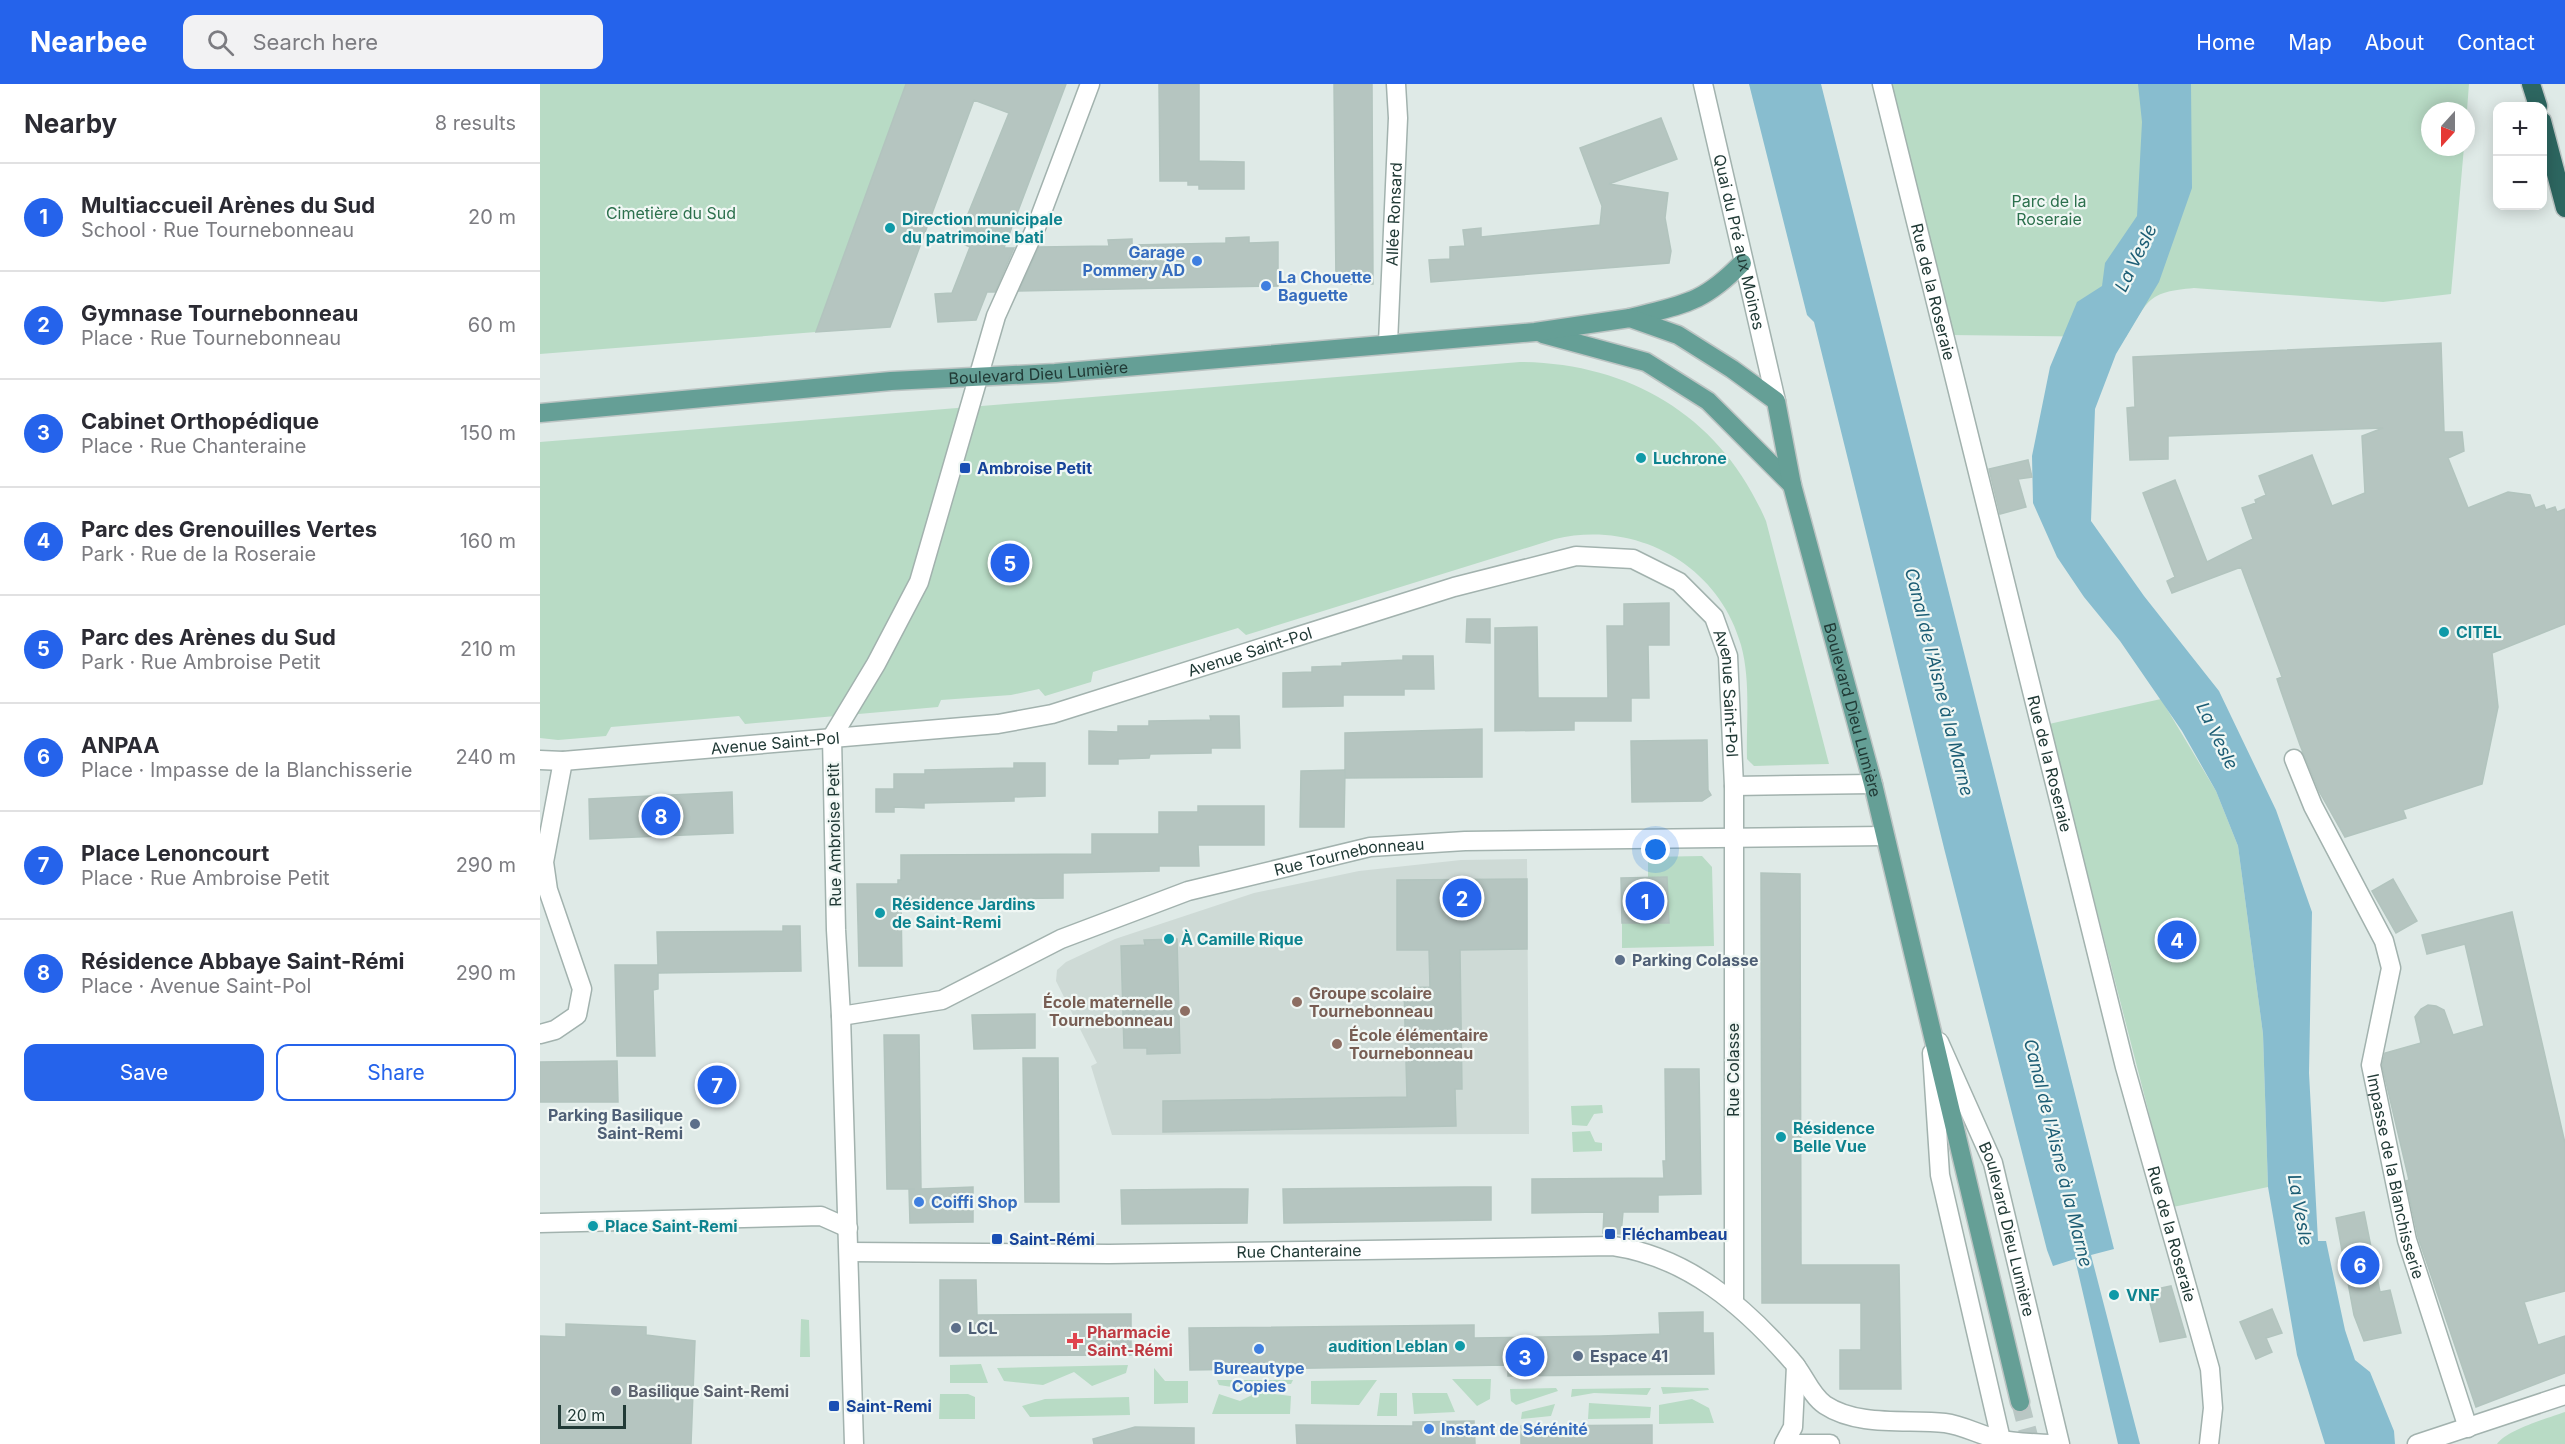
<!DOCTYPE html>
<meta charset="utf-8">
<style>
body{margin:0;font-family:Inter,sans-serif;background:#f2f2f3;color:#2b2b33}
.controls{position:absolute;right:18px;top:18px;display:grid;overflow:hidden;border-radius:12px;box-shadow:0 3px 15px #0003}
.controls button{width:54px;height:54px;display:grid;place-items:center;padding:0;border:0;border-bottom:2px solid #e1e1e2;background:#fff;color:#2b2b33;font:30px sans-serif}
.compass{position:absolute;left:1881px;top:18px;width:54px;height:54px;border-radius:50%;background:#fff;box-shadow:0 3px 15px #0003;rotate:201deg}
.scale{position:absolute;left:18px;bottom:15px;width:68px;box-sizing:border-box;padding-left:6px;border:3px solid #213a36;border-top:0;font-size:16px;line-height:21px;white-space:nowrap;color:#213a36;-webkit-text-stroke:4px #f0f7f4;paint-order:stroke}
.you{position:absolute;left:1116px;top:766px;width:21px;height:21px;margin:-15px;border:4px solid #fff;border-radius:50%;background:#1a73e8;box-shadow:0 0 0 9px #1a73e833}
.badge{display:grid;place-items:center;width:39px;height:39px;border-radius:50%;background:#2563eb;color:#fff;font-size:20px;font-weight:700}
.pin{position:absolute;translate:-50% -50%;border:3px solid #fff;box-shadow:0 2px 6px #0006}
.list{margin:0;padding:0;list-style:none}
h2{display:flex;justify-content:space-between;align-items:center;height:78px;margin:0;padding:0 24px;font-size:26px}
h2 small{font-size:20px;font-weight:400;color:#7c7c81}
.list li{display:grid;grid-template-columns:39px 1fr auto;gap:18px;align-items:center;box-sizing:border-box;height:108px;padding:0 24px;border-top:2px solid #e1e1e2}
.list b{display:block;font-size:22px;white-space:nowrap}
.list p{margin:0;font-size:20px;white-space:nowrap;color:#7c7c81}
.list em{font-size:20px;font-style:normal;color:#7c7c81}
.actions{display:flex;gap:12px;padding:18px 24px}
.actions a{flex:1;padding:14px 0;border:2px solid #2563eb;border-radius:12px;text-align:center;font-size:21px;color:#2563eb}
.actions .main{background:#2563eb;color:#fff}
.icon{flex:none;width:33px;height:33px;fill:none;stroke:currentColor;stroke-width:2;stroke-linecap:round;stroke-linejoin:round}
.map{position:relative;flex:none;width:2025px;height:1360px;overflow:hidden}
header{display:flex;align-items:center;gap:36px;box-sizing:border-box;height:84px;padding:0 30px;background:#2563eb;color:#fff}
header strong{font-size:28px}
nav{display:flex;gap:33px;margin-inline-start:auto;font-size:21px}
.search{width:420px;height:54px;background:#f2f2f3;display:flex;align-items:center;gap:15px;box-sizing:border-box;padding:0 21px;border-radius:12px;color:#7c7c81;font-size:22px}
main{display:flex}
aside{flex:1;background:#fff}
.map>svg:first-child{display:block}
.built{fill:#cedad6}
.green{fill:#b8dbc5}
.water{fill:#88bdcf}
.building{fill:#b5c5c0;stroke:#b2c4be;stroke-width:1.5}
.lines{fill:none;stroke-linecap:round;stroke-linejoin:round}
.major-tunnel{stroke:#b9c7c4;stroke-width:18;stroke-dasharray:18 9;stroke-linecap:butt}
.minor-casing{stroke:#a2b2ae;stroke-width:21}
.major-casing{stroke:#bcc4c3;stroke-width:21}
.highway-casing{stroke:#bcc4c3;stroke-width:21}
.minor{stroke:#fff;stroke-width:18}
.major{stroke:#659f96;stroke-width:18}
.highway{stroke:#2d6660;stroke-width:18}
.culture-dot{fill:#0f9aa8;stroke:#f0f7f4;stroke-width:2}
.shop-dot{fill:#3f7fe0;stroke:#f0f7f4;stroke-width:2}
.transit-dot{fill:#1a4fb4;stroke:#f0f7f4;stroke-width:2}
.service-dot{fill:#5c6f8a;stroke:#f0f7f4;stroke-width:2}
.education-dot{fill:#8d6e63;stroke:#f0f7f4;stroke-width:2}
.health-dot{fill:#e0444e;stroke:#f0f7f4;stroke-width:2}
.worship-dot{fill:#6b7280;stroke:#f0f7f4;stroke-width:2}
.labels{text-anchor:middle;stroke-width:4.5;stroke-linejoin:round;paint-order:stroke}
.park-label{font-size:16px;fill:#2c704d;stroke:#f0f7f4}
.street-label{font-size:16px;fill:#213a36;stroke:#f0f7f4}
.culture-label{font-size:16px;font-weight:bold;fill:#0d838f;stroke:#f0f7f4;text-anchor:start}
.shop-label{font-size:16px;font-weight:bold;fill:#366cbe;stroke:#f0f7f4;text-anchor:start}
.transit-label{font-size:16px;font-weight:bold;fill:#164399;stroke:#f0f7f4;text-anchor:start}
.service-label{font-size:16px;font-weight:bold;fill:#4e5e75;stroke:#f0f7f4;text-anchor:start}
.education-label{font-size:16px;font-weight:bold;fill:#785e54;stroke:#f0f7f4;text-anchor:start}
.health-label{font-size:16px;font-weight:bold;fill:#be3a42;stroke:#f0f7f4;text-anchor:start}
.worship-label{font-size:16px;font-weight:bold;fill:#5b616d;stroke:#f0f7f4;text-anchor:start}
.water-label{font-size:18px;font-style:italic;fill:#1c5d74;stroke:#f0f7f4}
</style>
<header>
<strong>Nearbee</strong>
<div class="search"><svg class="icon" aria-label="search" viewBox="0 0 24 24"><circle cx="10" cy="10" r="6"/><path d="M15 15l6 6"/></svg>Search here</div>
<nav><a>Home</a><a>Map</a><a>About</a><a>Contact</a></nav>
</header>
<main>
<aside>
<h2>Nearby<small>8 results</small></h2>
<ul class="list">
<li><span class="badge">1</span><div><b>Multiaccueil Arènes du Sud</b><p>School · Rue Tournebonneau</p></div><em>20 m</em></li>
<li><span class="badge">2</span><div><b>Gymnase Tournebonneau</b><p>Place · Rue Tournebonneau</p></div><em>60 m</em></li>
<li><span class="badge">3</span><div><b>Cabinet Orthopédique</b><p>Place · Rue Chanteraine</p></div><em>150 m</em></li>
<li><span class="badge">4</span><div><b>Parc des Grenouilles Vertes</b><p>Park · Rue de la Roseraie</p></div><em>160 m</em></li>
<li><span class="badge">5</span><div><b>Parc des Arènes du Sud</b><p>Park · Rue Ambroise Petit</p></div><em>210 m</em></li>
<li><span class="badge">6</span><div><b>ANPAA</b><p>Place · Impasse de la Blanchisserie</p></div><em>240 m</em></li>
<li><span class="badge">7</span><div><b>Place Lenoncourt</b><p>Place · Rue Ambroise Petit</p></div><em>290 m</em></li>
<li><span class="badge">8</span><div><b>Résidence Abbaye Saint-Rémi</b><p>Place · Avenue Saint-Pol</p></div><em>290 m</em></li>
</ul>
<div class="actions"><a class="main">Save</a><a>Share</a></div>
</aside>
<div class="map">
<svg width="2025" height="1360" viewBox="0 0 2025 1360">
<rect width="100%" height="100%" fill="#dfeae7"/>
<!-- built -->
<path class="built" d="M987,775L989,1050L572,1051L551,982L557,979L516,897L517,886L526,878L575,855L714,809L819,787L921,776Z"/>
<!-- green -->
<path class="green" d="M0,0H366L276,248L0,270Z
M1350,0H1929L1926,39V27H1890V63H1924L1911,210L1843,218L1654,204C1608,208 1609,215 1586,253L1409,251Z
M980,278C1092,279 1182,334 1226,437L1289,680L1214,682L1207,675C1206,638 1211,597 1201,561C1178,480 1096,436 1015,455L706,551L698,544L553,588L551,598L505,612L499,605L471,611L401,616L398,623L205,640L199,632L71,643L66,652L18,656L0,654V358Z
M1621,615L1676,707L1698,762L1723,950L1728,1103L1633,1123L1509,640Z
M1162,772L1172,783L1174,862L1082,864V839H1129L1127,793H1108V773Z
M1062,1021L1063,1029L1054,1030L1047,1042L1032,1041L1031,1022Z
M1050,1047L1055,1058L1062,1059V1067L1033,1068L1032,1048Z
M261,1235L269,1236L270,1273H260Z
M441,1280L448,1299H410V1281Z
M588,1281L586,1289L552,1302L534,1288L503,1301L464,1297L457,1284Z
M614,1284L625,1297H648V1319L614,1320Z
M912,1295H951L950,1315L937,1322Z
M677,1296H753L751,1300C726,1299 703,1306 679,1301Z
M837,1296L819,1321L771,1320V1297Z
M1121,1303L1168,1304L1169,1306L1123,1310Z
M1016,1304L1018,1307L976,1321L971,1317L970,1305Z
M1111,1304L1107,1311L1054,1309L1031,1313L1032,1305Z
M718,1308L751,1312L750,1330H672L679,1310L700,1317Z
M840,1309H857V1332H837Z
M872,1309H907L915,1328L874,1330Z
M400,1310H428L435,1313V1335H399Z
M589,1313L590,1331L490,1333L482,1322L505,1315Z
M1152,1315L1169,1324L1174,1339L1119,1340V1321Z
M1049,1319L1111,1323L1110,1334L1048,1335Z
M1015,1320L1011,1332L981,1335L982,1328Z
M2025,1328V1360H1957C1967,1346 2008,1334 2025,1328Z"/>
<!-- water -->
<path class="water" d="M1209,0H1281L1574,1165L1551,1171L1600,1360H1578L1535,1175L1513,1182L1507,1166L1405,768L1274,238L1267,231Z
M1598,0H1651L1652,104L1619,198L1576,270L1555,325L1551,437L1604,512L1679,607L1736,726L1772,828L1769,989L1778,1157H1786L1805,1246L1815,1276L1830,1288L1854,1347L1855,1360H1785L1757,1271L1728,1103L1723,950L1698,762L1676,707L1642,647L1580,557L1544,513L1517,473L1493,419L1492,372L1510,283L1537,218L1562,202L1565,179L1597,132L1602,38Z"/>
<!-- building -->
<path class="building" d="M366,0H526L464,164H474L455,208H447L436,236L398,238L395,210L412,209L430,163L417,157L469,29L434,16L350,243L276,248Z
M619,0H659V77L704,78V105H659V101H648V97H620Z
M794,0H832L833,200H796Z
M1121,34L1137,75L1069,100L1128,109L1125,134L1131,167L1129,179L891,198L889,176L910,175V163L925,162L923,146L941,144V153L1060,141L1062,122L1040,64Z
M709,153V159L738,158V202L479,207L499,163L569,162L568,156L592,155V161L686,159V154Z
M1901,259L1904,348H1922L1924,367L1908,374L1928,424L1968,408L1990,411L1995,424L2004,421L2006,426L2015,423L2017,428L2025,425V540L1952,569L1958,623L1942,700L1863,726L1866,734L1805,753L1779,707L1760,661L1741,607L1737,595L1742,593L1701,483L1632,509L1627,497L1635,493L1603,409L1635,396L1667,478L1713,455L1702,424L1716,419L1715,416L1726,411L1719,392L1772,371L1792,422L1825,409L1822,352L1843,344L1628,352V375L1590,376L1587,324L1595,323L1593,273Z
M1488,376L1492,393L1478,395L1486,423L1460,430L1449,385Z
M1129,519V561H1108L1109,614H1091V637H1034V646L955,647V544L997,543L998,614H1068L1067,542H1084V520Z
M927,535H950V559L926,558Z
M863,572H893L894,605H864V611H803V622L743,623V589L772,588V583L802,582V579L863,576Z
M670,632H699L700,664H671V669L610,670L609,674L578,675V680H549V647L578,648V642H609V637L671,636Z
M942,645V693L805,694V649Z
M1167,656L1168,706L1171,711L1162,717L1092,718L1091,657Z
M474,679H505V712L474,713V717L384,719V724L354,723V728H336V705H354V690H385V686L474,684Z
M805,686L804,743H760L761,687Z
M192,708L193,749L50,755L49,715Z
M658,722H724V761H658L659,782H619V787L523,789V814L361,816L362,882H319L317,800H358V796H361V771L552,770V750H619V728H658Z
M1221,789L1260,790L1261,1181H1359L1361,1305H1300V1266H1321V1219H1222Z
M1127,793L1129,839H1082L1081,794Z
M987,795V865L920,866L922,1005H915L916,1042L623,1048V1017L867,1013L864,904L890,903L889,866H857V796Z
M1853,795L1877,837L1856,849L1832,807Z
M1972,828L2025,1059V1207L1984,1218L1998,1261L2025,1252V1289L1936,1323L1878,1153L1866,1097L1869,1096L1842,981L1845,969L1881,959L1875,933L1881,925L1888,921L1896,922L1904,926L1913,951L1944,942L1925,860L1887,870L1882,851Z
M243,842H260L261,887L118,889V905L113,906L115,972H77L75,881H118L117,848L243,847Z
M637,855L640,969L607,970V964H584L581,862L605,861L604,856Z
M495,930V964L434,965L432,931Z
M344,951H379L381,1105L433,1103V1138L370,1139L369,1105H375H347Z
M483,974H518L519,1118H485Z
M77,977L78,1018H0V978Z
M1125,985H1159L1161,1110L1118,1111V1128H1083L1081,1150L1063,1149L1064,1128L992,1129V1095L1124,1094L1123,1077H1126Z
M924,1103H951V1136L744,1139L743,1105Z
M679,1105H708L707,1139L582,1140L581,1106Z
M1824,1128L1840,1208L1850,1206L1861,1249L1824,1257L1814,1231L1796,1134Z
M400,1196H436L437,1231L591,1230V1271L400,1272Z
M1631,1202L1646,1253L1620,1258L1607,1207Z
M1732,1225L1742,1249L1726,1254L1732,1268L1716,1275L1700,1238Z
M1163,1228V1249H1173L1174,1290L968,1292V1281L650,1286L649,1244L934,1241V1254L1061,1252L1120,1250L1119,1229Z
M26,1240L106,1243V1251L155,1257L151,1360H0V1252L26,1253Z
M934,1337L935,1360H757L756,1341L873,1342V1338Z
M1112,1341V1360H981V1342Z
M595,1343L654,1344V1360H554L553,1355Z"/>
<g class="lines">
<!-- major-tunnel -->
<path class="major-tunnel" d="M1480,1318L1491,1360"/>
<defs>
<g id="minor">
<path id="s1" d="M1163,0L1236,317"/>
<path id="s2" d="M1342,0L1585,983L1670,1285L1673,1324L1669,1360"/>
<path id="s3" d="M848,259L858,34L856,0"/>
<path id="s4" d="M1754,675L1773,722L1844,857L1851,884L1831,981L1867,1156L1928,1344"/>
<path id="s5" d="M0,676L23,677L458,640L512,630L914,503L1036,472L1093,475L1139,498L1174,533L1188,572L1194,702V1219"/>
<path d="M1194,702L1333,700"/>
<path id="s6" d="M301,932L402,916L521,855L648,807L830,763L925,757L1345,752"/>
<path d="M0,950L15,946L37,931L42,905L8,806L4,778L23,677"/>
<path id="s7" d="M1399,958L1453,1079L1520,1360"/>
<path d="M1392,969L1400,1091L1462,1360"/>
<path d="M0,1139L281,1132L308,1144"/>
<path id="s8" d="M309,1168L569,1170L1073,1162C1148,1173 1204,1222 1252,1277C1264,1290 1270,1311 1285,1321C1318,1343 1367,1335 1405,1339C1422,1341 1440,1351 1457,1355C1474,1359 1494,1359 1511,1360"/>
<path d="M314,1360L301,932L296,846L292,653L336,580L379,498L456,232L497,141L550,0"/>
<path d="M1244,1360L1253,1343L1256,1282"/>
<path d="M1252,1360H1290"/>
<path d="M1877,1360L2025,1311"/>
</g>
<g id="major">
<path d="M1090,234C1144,220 1162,220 1202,179"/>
<path d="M1003,250L1106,278L1168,317L1252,401"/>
<path id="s9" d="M0,329L351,297L515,289L995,248L1090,234L1138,251L1192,285L1236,317L1252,401L1333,700L1480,1318"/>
</g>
<path id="highway" d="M1991,0L1998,22
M2002,37L2025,124"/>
</defs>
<!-- minor casing -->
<use href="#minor" class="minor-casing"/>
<!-- major casing -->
<use href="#major" class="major-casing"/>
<!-- highway casing -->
<use href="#highway" class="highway-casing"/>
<!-- minor -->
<use href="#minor" class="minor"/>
<!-- major -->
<use href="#major" class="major"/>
<!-- highway -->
<use href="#highway" class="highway"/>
</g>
<!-- markers -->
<g class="culture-dot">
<circle cx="350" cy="144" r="6"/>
<circle cx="1101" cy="374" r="6"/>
<circle cx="1904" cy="548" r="6"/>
<circle cx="340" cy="829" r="6"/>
<circle cx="629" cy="855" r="6"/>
<circle cx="1241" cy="1053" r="6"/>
<circle cx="53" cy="1142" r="6"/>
<circle cx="1574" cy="1211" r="6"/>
<circle cx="920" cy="1262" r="6"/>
</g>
<g class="shop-dot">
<circle cx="657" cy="177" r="6"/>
<circle cx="726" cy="202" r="6"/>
<circle cx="379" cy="1118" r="6"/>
<circle cx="719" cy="1265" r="6"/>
<circle cx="889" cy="1345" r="6"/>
</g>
<g class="transit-dot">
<rect x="419" y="378" width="12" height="12" rx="3"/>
<rect x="1064" y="1144" width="12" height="12" rx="3"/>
<rect x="451" y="1149" width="12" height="12" rx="3"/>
<rect x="288" y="1316" width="12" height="12" rx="3"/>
</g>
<g class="service-dot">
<circle cx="1080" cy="876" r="6"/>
<circle cx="155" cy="1040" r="6"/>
<circle cx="416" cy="1244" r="6"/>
<circle cx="1038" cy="1272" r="6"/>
</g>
<g class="education-dot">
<circle cx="757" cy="918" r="6"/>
<circle cx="645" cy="927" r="6"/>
<circle cx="797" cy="960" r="6"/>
</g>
<path class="health-dot" d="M532 1248h6v6h6v6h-6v6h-6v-6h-6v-6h6z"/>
<circle class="worship-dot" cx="76" cy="1307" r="6"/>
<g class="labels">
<!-- park labels -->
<g class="park-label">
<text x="1509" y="123">Parc de la<tspan x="1509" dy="18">Roseraie</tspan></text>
<text x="131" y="135">Cimetière du Sud</text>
</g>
<!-- street labels -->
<g class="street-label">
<text dy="6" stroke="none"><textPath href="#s3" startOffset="129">Allée Ronsard</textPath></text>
<text dy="6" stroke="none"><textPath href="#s1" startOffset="162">Quai du Pré aux Moines</textPath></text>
<text dy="6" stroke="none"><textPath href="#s2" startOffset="214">Rue de la Roseraie</textPath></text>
<text dy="6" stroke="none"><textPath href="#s9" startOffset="500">Boulevard Dieu Lumière</textPath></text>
<text dy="6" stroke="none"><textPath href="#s5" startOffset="722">Avenue Saint-Pol</textPath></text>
<text dy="6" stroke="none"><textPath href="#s5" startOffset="1298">Avenue Saint-Pol</textPath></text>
<text dy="6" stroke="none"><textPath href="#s9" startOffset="1582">Boulevard Dieu Lumière</textPath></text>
<text dy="6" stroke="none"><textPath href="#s5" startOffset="236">Avenue Saint-Pol</textPath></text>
<text dy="6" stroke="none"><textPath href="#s2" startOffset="700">Rue de la Roseraie</textPath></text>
<text transform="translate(294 751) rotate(-91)" y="6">Rue Ambroise Petit</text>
<text dy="6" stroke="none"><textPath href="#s6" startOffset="537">Rue Tournebonneau</textPath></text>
<text transform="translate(1193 986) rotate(-90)" y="6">Rue Colasse</text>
<text dy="6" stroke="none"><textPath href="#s4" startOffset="444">Impasse de la Blanchisserie</textPath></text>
<text dy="6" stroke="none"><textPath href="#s7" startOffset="200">Boulevard Dieu Lumière</textPath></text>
<text dy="6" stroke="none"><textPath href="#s2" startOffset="1186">Rue de la Roseraie</textPath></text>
<text dy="6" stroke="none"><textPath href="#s8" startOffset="450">Rue Chanteraine</textPath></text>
</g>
<!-- culture labels -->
<g class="culture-label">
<text x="362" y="141">Direction municipale<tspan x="362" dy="18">du patrimoine bati</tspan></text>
<text x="1113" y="380">Luchrone</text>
<text x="1916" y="554">CITEL</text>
<text x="352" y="826">Résidence Jardins<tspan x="352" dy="18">de Saint-Remi</tspan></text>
<text x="641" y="861">À Camille Rique</text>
<text x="1253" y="1050">Résidence<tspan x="1253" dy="18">Belle Vue</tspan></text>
<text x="65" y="1148">Place Saint-Remi</text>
<text x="1586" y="1217">VNF</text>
<text x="908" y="1268" text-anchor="end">audition Leblan</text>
</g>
<!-- shop labels -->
<g class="shop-label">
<text x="645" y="174" text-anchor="end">Garage<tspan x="645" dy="18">Pommery AD</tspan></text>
<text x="738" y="199">La Chouette<tspan x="738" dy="18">Baguette</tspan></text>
<text x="391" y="1124">Coiffi Shop</text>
<text x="719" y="1290" text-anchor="middle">Bureautype<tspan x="719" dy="18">Copies</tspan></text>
<text x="901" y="1351">Instant de Sérénité</text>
</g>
<!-- transit labels -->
<g class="transit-label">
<text x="437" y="390">Ambroise Petit</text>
<text x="1082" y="1156">Fléchambeau</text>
<text x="469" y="1161">Saint-Rémi</text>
<text x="306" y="1328">Saint-Remi</text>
</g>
<!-- service labels -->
<g class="service-label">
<text x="1092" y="882">Parking Colasse</text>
<text x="143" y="1037" text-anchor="end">Parking Basilique<tspan x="143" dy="18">Saint-Remi</tspan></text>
<text x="428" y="1250">LCL</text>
<text x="1050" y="1278">Espace 41</text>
</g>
<!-- education labels -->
<g class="education-label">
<text x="769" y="915">Groupe scolaire<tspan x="769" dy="18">Tournebonneau</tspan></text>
<text x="633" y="924" text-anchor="end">École maternelle<tspan x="633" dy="18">Tournebonneau</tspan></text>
<text x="809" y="957">École élémentaire<tspan x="809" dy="18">Tournebonneau</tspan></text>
</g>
<!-- health labels -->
<g class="health-label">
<text x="547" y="1254">Pharmacie<tspan x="547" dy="18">Saint-Rémi</tspan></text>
</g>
<!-- worship labels -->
<g class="worship-label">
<text x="88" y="1313">Basilique Saint-Remi</text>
</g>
<!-- water labels -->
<g class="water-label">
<text transform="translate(1596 174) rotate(-64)" y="6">La Vesle</text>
<text transform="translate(1399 598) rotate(76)" y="6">Canal de l'Aisne à la Marne</text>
<text transform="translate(1677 652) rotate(64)" y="6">La Vesle</text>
<text transform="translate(1518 1069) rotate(76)" y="6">Canal de l'Aisne à la Marne</text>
<text transform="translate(1760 1126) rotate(80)" y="6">La Vesle</text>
</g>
</g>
</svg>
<div class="controls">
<button>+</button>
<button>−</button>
</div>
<svg class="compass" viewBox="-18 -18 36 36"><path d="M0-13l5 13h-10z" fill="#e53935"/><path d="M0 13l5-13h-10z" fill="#7c7c81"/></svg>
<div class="scale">20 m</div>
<div class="you"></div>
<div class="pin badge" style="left:1105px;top:817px">1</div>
<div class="pin badge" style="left:922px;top:814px">2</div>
<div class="pin badge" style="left:985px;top:1273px">3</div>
<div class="pin badge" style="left:1637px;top:856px">4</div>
<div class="pin badge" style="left:470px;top:479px">5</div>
<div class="pin badge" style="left:1820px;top:1181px">6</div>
<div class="pin badge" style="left:177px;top:1001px">7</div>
<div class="pin badge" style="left:121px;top:732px">8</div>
</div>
</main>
